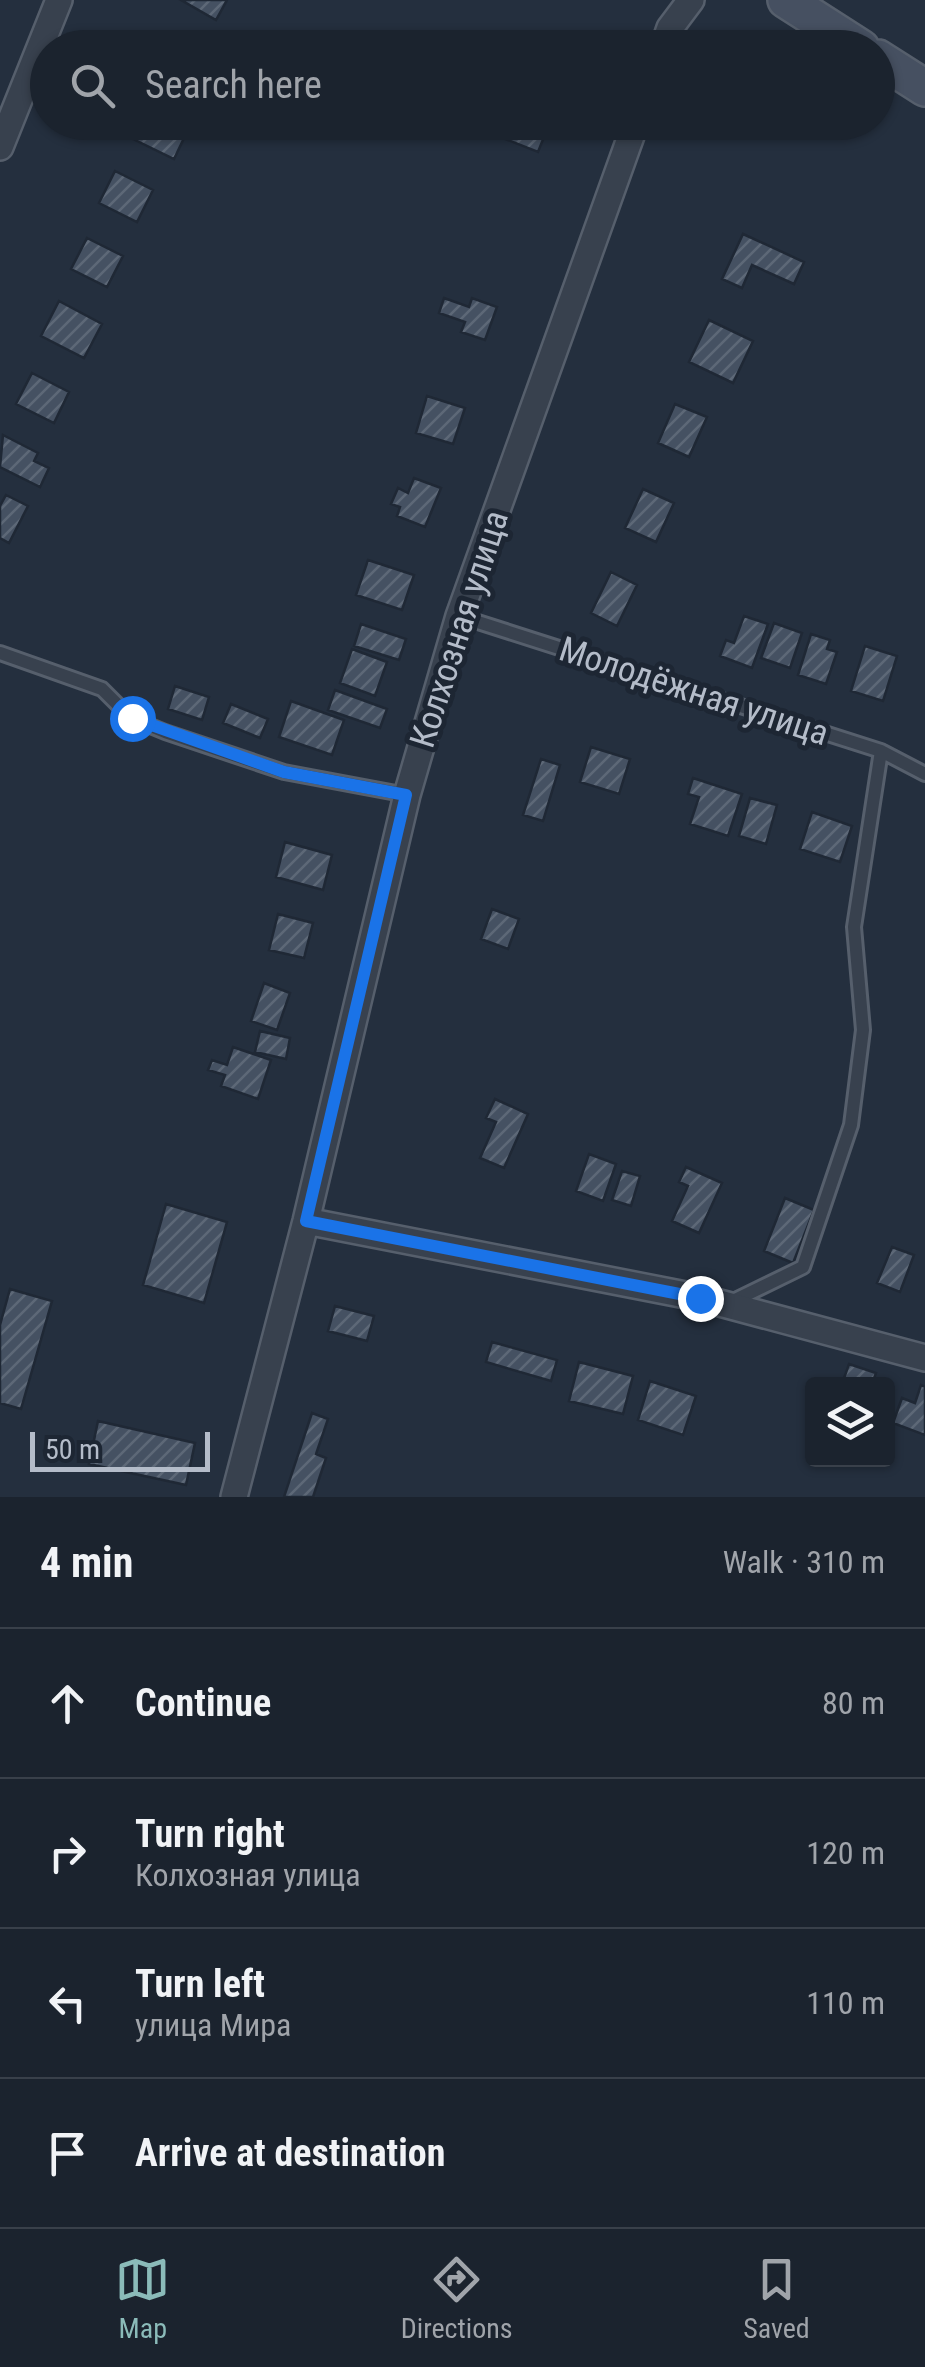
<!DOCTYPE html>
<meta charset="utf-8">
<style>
body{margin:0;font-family:"Roboto Condensed",sans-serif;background:#242b36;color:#f1f3f6}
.controls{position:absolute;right:30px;bottom:30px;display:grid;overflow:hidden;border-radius:10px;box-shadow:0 2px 8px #0004}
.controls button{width:90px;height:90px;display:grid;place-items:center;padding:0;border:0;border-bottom:2px solid #39404a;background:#1b232e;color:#f1f3f6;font:50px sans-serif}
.scale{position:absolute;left:30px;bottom:25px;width:180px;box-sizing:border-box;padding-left:10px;border:5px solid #b4bcc9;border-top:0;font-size:28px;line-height:35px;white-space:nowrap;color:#b4bcc9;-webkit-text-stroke:8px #1d2633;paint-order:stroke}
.stop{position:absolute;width:30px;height:30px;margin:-22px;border:8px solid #1a73e8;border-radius:50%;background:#fff}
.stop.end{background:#1a73e8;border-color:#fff;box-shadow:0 2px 10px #0008}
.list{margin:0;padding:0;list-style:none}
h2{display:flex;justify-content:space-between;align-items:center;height:130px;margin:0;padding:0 40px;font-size:42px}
h2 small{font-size:32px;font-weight:400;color:#a0a4aa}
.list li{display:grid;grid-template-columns:65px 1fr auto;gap:30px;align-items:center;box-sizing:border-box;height:150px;padding:0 40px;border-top:2px solid #39404a}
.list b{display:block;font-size:38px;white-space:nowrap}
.list p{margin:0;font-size:32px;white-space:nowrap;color:#a0a4aa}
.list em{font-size:32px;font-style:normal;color:#a0a4aa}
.icon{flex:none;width:55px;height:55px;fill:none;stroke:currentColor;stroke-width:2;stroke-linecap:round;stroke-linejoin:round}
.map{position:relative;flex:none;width:925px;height:1497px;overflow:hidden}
.search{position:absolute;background:#1b232e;box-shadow:0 2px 8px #0004;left:30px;right:30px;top:30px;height:110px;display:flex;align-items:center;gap:25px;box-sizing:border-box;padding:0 35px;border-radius:55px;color:#a0a4aa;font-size:38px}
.sheet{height:730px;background:#1b232e}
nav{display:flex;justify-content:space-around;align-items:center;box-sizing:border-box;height:140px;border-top:2px solid #39404a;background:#1b232e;font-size:28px;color:#a0a4aa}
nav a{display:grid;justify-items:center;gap:5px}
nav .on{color:#8bbbb9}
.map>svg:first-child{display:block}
.building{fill:url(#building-hatch);stroke:#1f2835;stroke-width:2.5}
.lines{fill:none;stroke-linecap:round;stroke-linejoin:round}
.lane-casing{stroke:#565f6c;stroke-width:18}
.street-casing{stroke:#565f6c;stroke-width:30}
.secondary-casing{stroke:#565f6c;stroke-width:40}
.lane{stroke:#38414e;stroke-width:12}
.street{stroke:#38414e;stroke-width:25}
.secondary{stroke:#465061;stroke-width:35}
.route{stroke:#1a73e8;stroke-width:12}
.labels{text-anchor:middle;stroke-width:10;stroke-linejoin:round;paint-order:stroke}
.street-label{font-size:35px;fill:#b4bcc9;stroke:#1d2633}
</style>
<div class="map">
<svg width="925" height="1497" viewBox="0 0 925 1497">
<defs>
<pattern id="building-hatch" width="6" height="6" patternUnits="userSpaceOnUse" patternTransform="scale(2.5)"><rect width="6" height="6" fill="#455162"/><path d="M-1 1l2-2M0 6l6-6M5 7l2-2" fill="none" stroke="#5d6877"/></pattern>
</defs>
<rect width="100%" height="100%" fill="#242f3e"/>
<!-- building -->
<path class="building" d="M181,0H227L216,20Z
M136,122L181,123L177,132L185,136L174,159L129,137Z
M519,122H550L538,152L498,136L502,125L516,130Z
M115,171L153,190L137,222L99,203Z
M743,234L804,262L794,284L752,265L742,288L722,279Z
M87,238L123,256L107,287L71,269Z
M444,298L469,307L472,298L497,307L485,340L461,332L465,322L439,313Z
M59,301L102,324L84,358L41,336Z
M709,320L753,341L733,383L689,362Z
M32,373L69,392L54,423L16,404Z
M427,396L465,408L453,444L416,433Z
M675,404L707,417L689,457L658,443Z
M3,435L38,453L34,461L49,468L40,487L0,467Z
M414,478L441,488L425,527L397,516L400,507L391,504L398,488L408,493Z
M643,489L674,503L656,542L625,528Z
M6,495L28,506L9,543L0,538V506Z
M368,560L414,575L402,610L356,595Z
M611,572L637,585L617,626L591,613Z
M744,616L768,624L752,668L720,656L726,640L734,643Z
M774,623L802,633L790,668L761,658Z
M361,624L406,639L399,660L354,646Z
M811,634L830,640L827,649L837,652L826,684L798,675Z
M865,646L897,656L883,701L851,691Z
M352,649L387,662L375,696L340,683Z
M175,686L209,697L202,720L168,709Z
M335,690L387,709L380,728L328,710Z
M291,701L344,720L332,755L279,737Z
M231,704L268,719L260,738L223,723Z
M591,747L630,759L619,794L580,782Z
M541,759L560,765L543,821L523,815Z
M693,778L742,794L728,836L690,824L699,797L688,794Z
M750,798L777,805L766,844L739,836Z
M812,812L852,826L840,862L800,849Z
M285,842L332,855L323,890L276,877Z
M492,909L519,919L508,949L481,939Z
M278,914L313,923L304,958L269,950Z
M264,983L290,993L277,1030L251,1021Z
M260,1031L290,1038L286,1059L255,1052Z
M233,1047L271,1060L258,1099L221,1086L225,1075L208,1070L212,1060L227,1065Z
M495,1099L528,1114L504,1168L480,1158L496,1122L486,1118Z
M589,1154L616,1164L603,1201L576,1191Z
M686,1167L722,1183L699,1233L672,1221L688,1186L679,1182Z
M622,1171L640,1176L631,1206L612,1200Z
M785,1198L814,1210L793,1263L764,1251Z
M166,1204L227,1222L204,1303L143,1285Z
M892,1247L914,1255L900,1292L877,1283Z
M10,1289L52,1301L21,1409L0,1403V1325Z
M335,1306L374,1316L367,1341L328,1331Z
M492,1342L557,1360L551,1381L486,1362Z
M579,1362L633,1376L623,1414L569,1401Z
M849,1364L876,1373L872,1384H842Z
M650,1381L696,1396L683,1435L638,1420Z
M921,1385L925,1387V1435L893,1423L902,1398L915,1403Z
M312,1413L328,1419L316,1454L326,1458L313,1497H284Z
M98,1421L195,1443L186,1485L89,1464Z"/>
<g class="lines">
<defs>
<path id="lane" d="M459,616L881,751L925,774
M0,653L102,689L131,718L165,732L284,772L407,795
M727,1304L803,1267L851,1125L863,1030L854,927L881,751"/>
<path id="street" d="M663,48L670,28L691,0
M0,147L59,0
M306,1221L701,1298L925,1358
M234,1497L306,1221L407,795L459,616L636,122"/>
<path id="secondary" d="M786,0L861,48
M878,58L925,88"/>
</defs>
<!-- lane casing -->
<use href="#lane" class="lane-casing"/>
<!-- street casing -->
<use href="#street" class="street-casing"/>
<!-- secondary casing -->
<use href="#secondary" class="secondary-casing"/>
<!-- lane -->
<use href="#lane" class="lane"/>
<!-- street -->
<use href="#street" class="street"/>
<!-- secondary -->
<use href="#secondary" class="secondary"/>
</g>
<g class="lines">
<!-- route -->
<path class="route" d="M132,718L284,772L406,795L306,1221L700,1298"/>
</g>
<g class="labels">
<!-- street labels -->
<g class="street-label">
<text transform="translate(459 629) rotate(-72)" y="12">Колхозная улица</text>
<text transform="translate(694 691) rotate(18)" y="12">Молодёжная улица</text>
</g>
</g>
</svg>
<div class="controls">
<button><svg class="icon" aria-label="layers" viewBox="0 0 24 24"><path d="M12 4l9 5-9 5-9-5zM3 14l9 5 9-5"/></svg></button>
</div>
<div class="scale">50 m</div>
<div class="stop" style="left:132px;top:718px"></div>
<div class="stop end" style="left:700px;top:1298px"></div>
<div class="search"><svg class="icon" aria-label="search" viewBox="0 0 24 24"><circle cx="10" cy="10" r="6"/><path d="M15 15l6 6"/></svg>Search here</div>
</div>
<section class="sheet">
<h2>4 min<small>Walk · 310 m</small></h2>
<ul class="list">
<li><svg class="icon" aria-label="ahead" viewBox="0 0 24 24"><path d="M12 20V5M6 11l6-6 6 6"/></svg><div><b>Continue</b></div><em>80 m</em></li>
<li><svg class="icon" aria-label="right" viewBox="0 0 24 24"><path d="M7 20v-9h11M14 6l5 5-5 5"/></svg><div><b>Turn right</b><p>Колхозная улица</p></div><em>120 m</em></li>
<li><svg class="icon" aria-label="left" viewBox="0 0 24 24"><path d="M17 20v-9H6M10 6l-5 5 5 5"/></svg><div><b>Turn left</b><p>улица Мира</p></div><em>110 m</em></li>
<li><svg class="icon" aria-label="arrive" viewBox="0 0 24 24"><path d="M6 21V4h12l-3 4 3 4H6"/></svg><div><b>Arrive at destination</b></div></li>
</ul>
</section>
<nav>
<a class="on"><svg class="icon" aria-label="map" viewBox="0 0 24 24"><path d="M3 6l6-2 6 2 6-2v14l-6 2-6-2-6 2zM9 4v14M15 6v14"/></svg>Map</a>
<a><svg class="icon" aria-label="directions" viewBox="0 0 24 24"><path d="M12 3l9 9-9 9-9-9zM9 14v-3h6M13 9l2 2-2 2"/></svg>Directions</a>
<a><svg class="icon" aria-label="saved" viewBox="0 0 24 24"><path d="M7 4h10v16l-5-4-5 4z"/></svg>Saved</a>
</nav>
